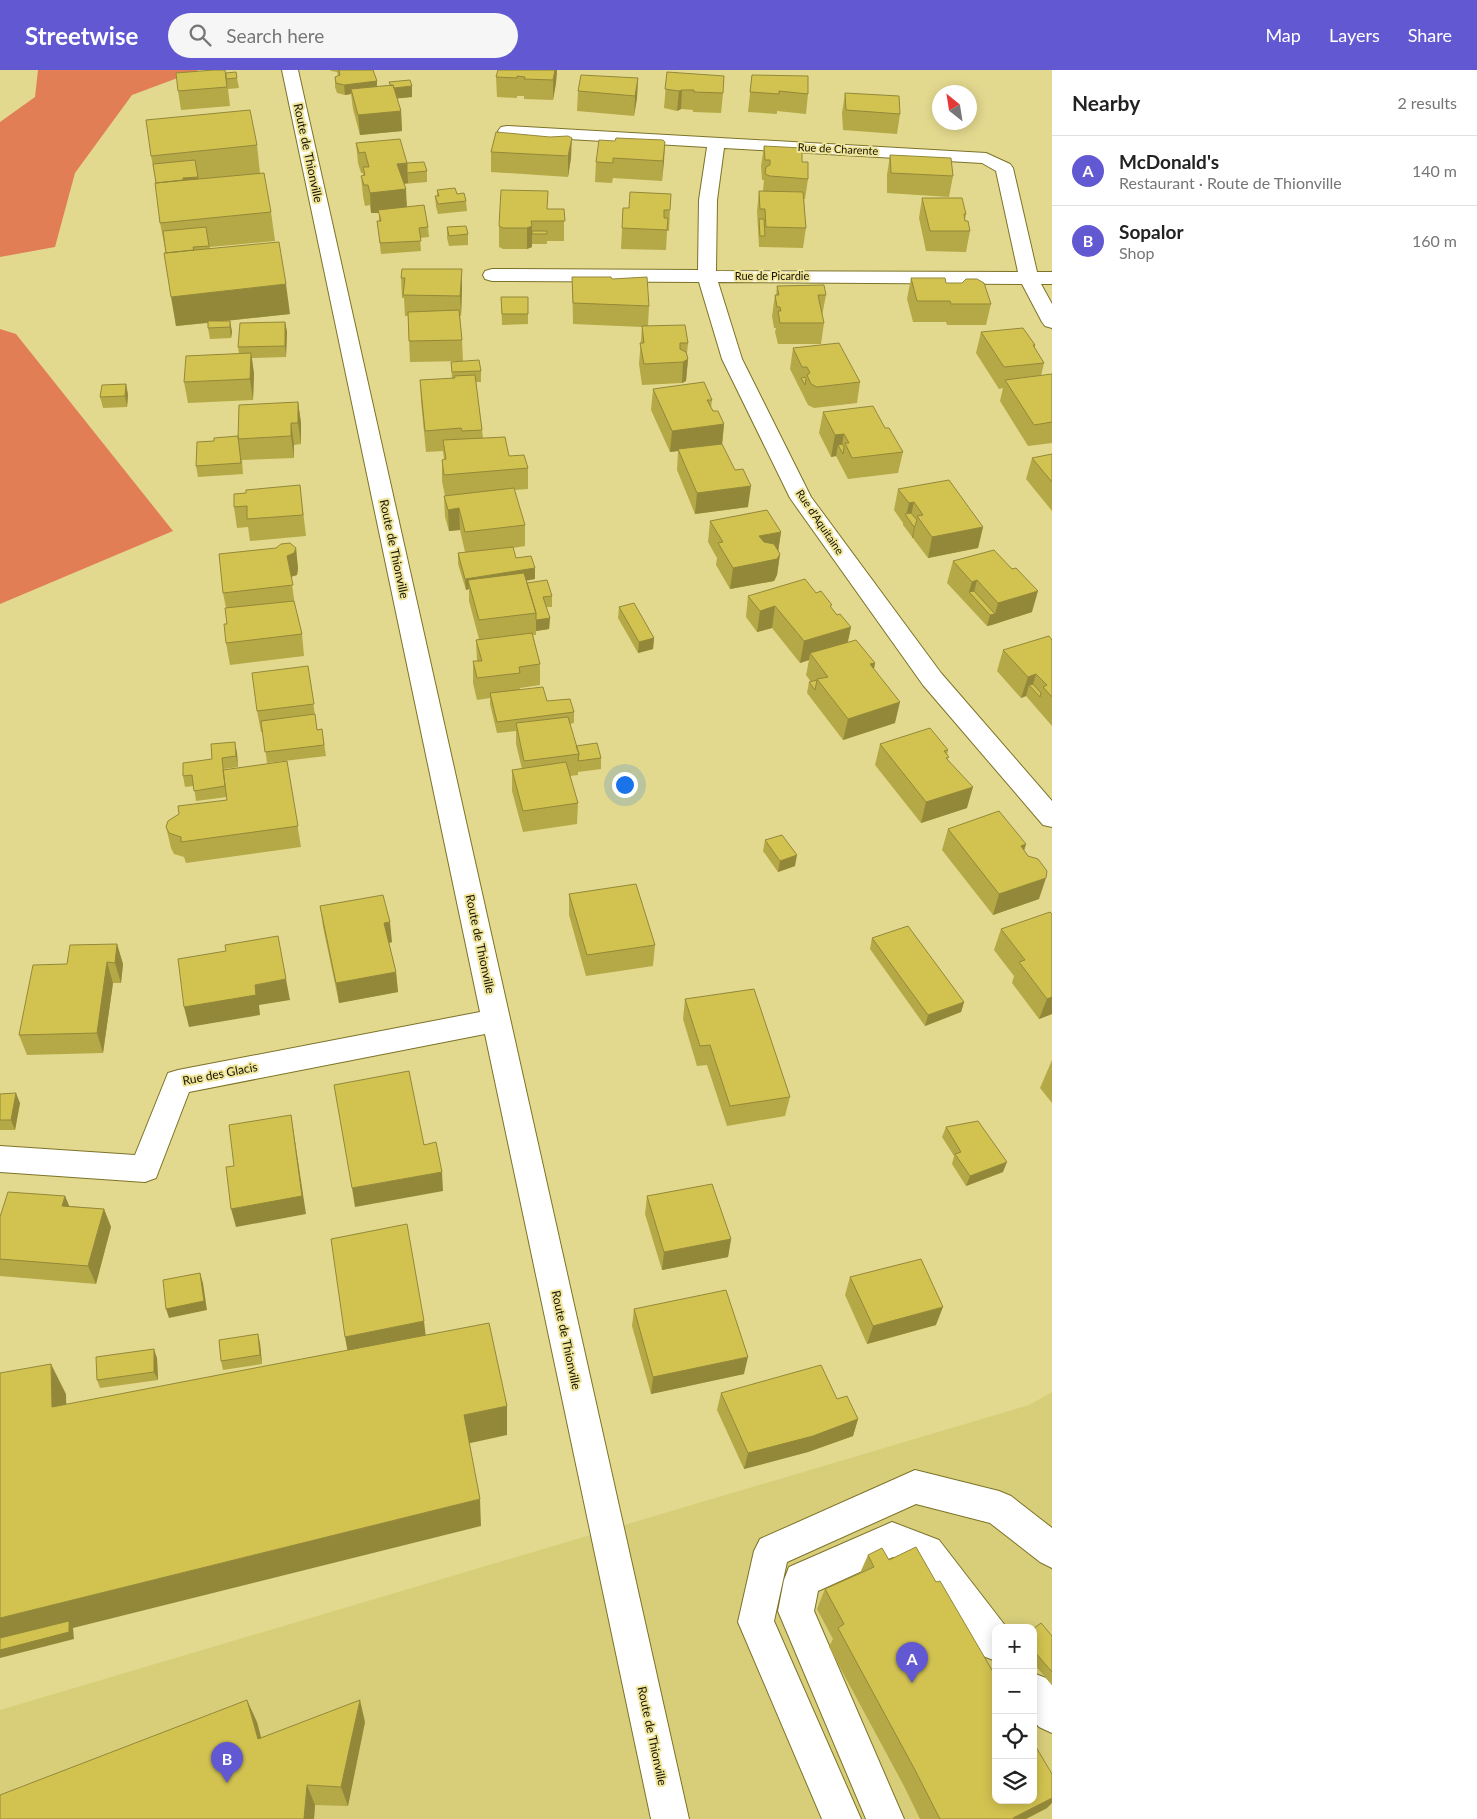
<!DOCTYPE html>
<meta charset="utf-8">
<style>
body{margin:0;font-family:Lato,sans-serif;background:#f6f6f6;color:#222}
.controls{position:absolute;right:15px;bottom:15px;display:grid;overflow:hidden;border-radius:10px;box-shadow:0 2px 12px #0003}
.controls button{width:45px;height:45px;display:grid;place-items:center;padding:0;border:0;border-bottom:1px solid #e0e0e0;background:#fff;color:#222;font:25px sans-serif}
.compass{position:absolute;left:932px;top:15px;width:45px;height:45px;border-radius:50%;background:#fff;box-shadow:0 2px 12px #0003;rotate:330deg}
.you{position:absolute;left:624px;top:714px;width:18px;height:18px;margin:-12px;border:4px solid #fff;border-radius:50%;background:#1a73e8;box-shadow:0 0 0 8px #1a73e833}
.badge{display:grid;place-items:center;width:32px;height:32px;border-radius:50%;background:#6259d2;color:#fff;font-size:16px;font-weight:700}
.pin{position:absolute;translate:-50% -41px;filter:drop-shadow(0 1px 2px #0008)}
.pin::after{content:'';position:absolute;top:26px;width:18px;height:15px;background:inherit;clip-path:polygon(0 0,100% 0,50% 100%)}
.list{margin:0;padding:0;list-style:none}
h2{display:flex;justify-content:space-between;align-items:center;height:65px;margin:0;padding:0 20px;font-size:21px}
h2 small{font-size:16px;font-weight:400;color:#767676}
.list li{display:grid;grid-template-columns:32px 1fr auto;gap:15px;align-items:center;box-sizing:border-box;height:70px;padding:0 20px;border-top:1px solid #e0e0e0}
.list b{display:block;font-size:19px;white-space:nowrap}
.list p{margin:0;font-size:16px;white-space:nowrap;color:#767676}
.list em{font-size:16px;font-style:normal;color:#767676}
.icon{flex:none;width:28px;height:28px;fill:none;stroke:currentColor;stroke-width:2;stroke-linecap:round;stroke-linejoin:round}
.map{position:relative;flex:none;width:1052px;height:1749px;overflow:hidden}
header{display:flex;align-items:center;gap:30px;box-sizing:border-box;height:70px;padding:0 25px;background:#6259d2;color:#fff}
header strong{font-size:24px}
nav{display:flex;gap:28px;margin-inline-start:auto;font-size:18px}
.search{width:350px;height:45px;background:#f6f6f6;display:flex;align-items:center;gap:12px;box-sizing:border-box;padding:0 18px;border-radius:28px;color:#767676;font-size:19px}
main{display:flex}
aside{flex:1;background:#fff}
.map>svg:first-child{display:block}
.built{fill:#d8ce7a;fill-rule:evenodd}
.forest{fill:#e27e56}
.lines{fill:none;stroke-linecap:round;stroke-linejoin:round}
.minor-casing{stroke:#7c7328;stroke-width:2}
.minor{fill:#fff;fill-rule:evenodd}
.wall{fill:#b5a846}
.shaded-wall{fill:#938839}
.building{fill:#d2c351;stroke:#938839}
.labels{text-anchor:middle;stroke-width:4;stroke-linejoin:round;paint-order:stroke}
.far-street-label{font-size:11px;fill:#171300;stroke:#f0e69b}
.street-label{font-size:12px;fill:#171300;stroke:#f0e69b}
</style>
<header>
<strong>Streetwise</strong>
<div class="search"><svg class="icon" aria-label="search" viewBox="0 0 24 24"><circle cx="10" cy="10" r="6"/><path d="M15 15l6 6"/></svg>Search here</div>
<nav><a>Map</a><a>Layers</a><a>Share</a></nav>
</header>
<main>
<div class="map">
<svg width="1052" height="1749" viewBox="0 0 1052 1749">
<rect width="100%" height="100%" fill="#e3d98e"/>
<!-- built -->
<path class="built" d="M1052,1322V1749H0V1640L1029,1335ZM996,1558H1033V1730H996Z"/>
<!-- forest -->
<path class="forest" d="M38,0H199L132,25L75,103L55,177L0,187V52L35,27Z
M0,259L16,264L173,461L0,534Z"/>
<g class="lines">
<defs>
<path id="minor" d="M282,0H298L689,1749H651L485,964L189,1022L156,1108L145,1112L0,1102V1076L135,1085L168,1003L178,1000L480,942Z
M507,56L986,83L1010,94L1013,98L1037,202H1052V214H1041L1052,234V258L1045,256L1042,252L1022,214L718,212L742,289L811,427L941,603L1052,731V757L1043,755L923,615L790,428L722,289L699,212L492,211L485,209L483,205L485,201L492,199L698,200L699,130L707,77L501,65L498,61L501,57ZM724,78L982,93L996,101L1018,202L716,201L717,130Z
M915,1400L999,1421L1011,1426L1052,1458V1498L1040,1492L990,1453L916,1434L787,1492L774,1551L861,1749H822L738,1552L754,1481L760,1469Z
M892,1452L939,1470L1007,1558H996V1591L983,1586L915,1495L893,1487L818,1521L814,1541L904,1749H866L778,1541L784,1510L789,1497Z
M1033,1603L1046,1608L1052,1615V1663L1039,1657L1033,1650Z"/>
</defs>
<!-- minor casing -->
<use href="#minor" class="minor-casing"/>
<!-- minor -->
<use href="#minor" class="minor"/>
</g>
<!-- wall -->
<path class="wall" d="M330,0H373L377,11V17L390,16L389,12L412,27L397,28L401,41L402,61L360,65L353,39L351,24L345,25L337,23L335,17V7L338,6L337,2L331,1Z
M557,0L556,13L553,30L524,29V26H517V28L497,27L496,7Z
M667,2L723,23L721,43L693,42V40L681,39L677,41L664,38Z
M226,3L237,8L239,18L228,19L230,36L181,40L178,21Z
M752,5L808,24L806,44L777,41V44L748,42Z
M638,8L637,28L634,46L577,41L578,21Z
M845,23L900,44L897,64L843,60L842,43Z
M496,62L571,88L568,107L491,102V82Z
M615,71L665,72L662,111L613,108L612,113L595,112L596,92Z
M356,73L427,101V112L404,114L407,137L428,157L429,167L420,168L421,181L381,184L377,151H379V143H371L370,135L365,136L363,126L361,106L363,105V103H361L358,93Z
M257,75L260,103L271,142L275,171L210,177V179L290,244L226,251H230L232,262L231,268L210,269L208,258V253L176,256L166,183L160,153L156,113L151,86Z
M764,76L802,92L808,109L805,129H804L806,158L803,178L759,177L757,141L759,121H763L764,110H762L761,96Z
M890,85L953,106L949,127L887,123V105Z
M437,120L457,124L466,131L467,141L438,144L436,137L435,126H437Z
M922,128L966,144L965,149L970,161L966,182L926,181L919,148Z
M623,138L670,140L669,161H667L666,180L621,179Z
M547,139H564V171H547V174H532V177L527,179H503L499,177V156Z
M447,157L468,164V175L449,176L447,168Z
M402,199L462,220L461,246H460L462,270L463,291L410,292L408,246H405L404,228H402L401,208Z
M572,207L612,209L649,236L648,256L688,273L687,284L688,289L686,311L682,313L642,315L639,294L642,257L573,254Z
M911,208L991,234L986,255H947L946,252H913L907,229Z
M777,216L826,225L822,246L824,253L821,274H778L775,262L776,258H774L772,246L775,225H776Z
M501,227H528V254L502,255Z
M285,252L287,262L286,287L252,288L254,304L253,330L188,333L184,312L239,284L238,277Z
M981,262L1035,275V278L1044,293L1041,306L1052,305V373L1028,376L1000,331L1003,318L999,319L976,283Z
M793,278L860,312L857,333L814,338L808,335L790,299Z
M451,292L481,301V312H476L483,368L528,398V419L514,420L525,455V476L513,478L516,488L535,498V509L526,511L527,513L552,526V537H546L550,548L549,559L536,561V565H533L540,594V615L520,618V620L574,642V653L570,654L576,676L601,688V699L578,702V705L570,706L578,733L577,754L523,762L512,721V700L522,699L516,674V661L497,663L490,634V628L477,630L473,613V591H477L476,570L479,569L469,531V519L466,520L458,494V483L465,482L460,460L449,461L445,447L444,426H445L442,411V390H444L443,381L426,382L421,332L420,310L452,309Z
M126,314L128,325L127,337L103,338L100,327Z
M653,319L712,330L711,338L724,354L722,374L748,437L695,444L677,400L678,381L670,382L651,340Z
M298,332L301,353V374L294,375V388L242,390L243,404L198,407L196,396L214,371L238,366Z
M823,342L885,358L903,382L898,403L848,409L836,386L831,387L819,363Z
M1052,384V441L1026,409L1032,388Z
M300,415L306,466L250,471L248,457L237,458L234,437L246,423Z
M898,419L983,457L978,478L928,488L903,455V453L894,440Z
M710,451L781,462L778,481L780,484L777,505L774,511L730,519L716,495L717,488L708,472Z
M276,478H296L298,499L297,505L291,507L295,536L302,564L304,586L230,595L226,573L227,554L226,538L223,523Z
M953,491L1032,542L987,556L947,513Z
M816,523L837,545L851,557L848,572L875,593L874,599L895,653L843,670L807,623L809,612H811L806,605L809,590L800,593L772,558L757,562L746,547L748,526Z
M619,537L654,568L653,579L638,583L618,548Z
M1052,570V656L1026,626L1021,628L997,601L1003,580Z
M308,596L317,660L322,659L326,686L267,693L263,662H261L257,641Z
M880,674L948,680L947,685L948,690L967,738L921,753L875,695Z
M237,683L238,697L224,699V700L287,691L301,777L186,793L184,787L174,784L171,778L166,757L227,730V727L196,731L194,716L185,717L183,706L212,689Z
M948,759L1026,774L1024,780L1039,829L993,845L942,780Z
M765,770L795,796L778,802L763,781Z
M569,824L655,875L653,896L586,906L569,845Z
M320,836L392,872L389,873L396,902L398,922L339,933L323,857Z
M1052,844V944L1039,949L1012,913L1014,906L994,880L1001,859Z
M872,868L964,932L961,942L925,956L870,879Z
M117,874L123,894L121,913H113L103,983L27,985L19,965L67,894Z
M685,929L790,1027L785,1046L727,1056L707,995L697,996L683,949Z
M1052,990V1033L1040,1018Z
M0,1024L20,1033L15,1060H0Z
M946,1057L1003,1102L966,1116L952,1094L954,1086L942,1067Z
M65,1126L69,1136L104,1139L111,1157L96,1214L0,1206V1147Z
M647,1126L731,1169L728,1187L662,1200L645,1144Z
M850,1207L936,1255L867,1274L845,1225Z
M634,1239L744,1304L651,1324L632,1256Z
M260,1273L262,1294L223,1300L221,1291Z
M157,1288L158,1310L100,1318L97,1310Z
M721,1323L837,1329L858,1349L853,1366L808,1382L744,1399L717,1340Z
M868,1485L889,1490L1047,1738L1026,1749H920L904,1716L829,1577L833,1569L817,1539L825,1519L860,1503Z
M1033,1559L1052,1566V1615L1033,1593Z
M257,1652L261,1668L365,1652L348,1736L315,1735L314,1749H0Z"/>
<!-- shaded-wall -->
<path class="shaded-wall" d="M555,0H557L556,13L553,30V10Z
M638,8L637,28L634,46L635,26Z
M377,11V21L351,19V24L345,25L344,15Z
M412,16V27L392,29L391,18Z
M682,20L681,39L677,41L679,21Z
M401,41L402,61L360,65L358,45Z
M572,68L571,88L568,107V86Z
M665,72L664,92L662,111L663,91Z
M407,93L408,113L399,114L397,94Z
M198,107L201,127L186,129L183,108Z
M406,119L407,140H378L379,143H371L370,123Z
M532,156V177L527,179V158Z
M462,199V220L461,246L460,226Z
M286,214L290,244L176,256L171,227Z
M230,251L232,262L231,268L230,257Z
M285,252L287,262L286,287L285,276Z
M251,283L254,304L253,330L250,309Z
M688,289L686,311L682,313L683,292Z
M126,314L128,325L127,337L125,326Z
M298,332L301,353V374L298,353Z
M291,353L294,375V388L291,366Z
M724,354L722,375L678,379V381L670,382L672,361Z
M844,364L841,381L838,375L836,386L831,387L835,365Z
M751,416L748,437L695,444L697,423Z
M914,432L910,450L906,446L909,433Z
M459,438L460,460L449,461L448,440Z
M915,456L913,468H912L914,457Z
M983,457L978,478L928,488L932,467Z
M781,462L778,483L756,487L759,466Z
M296,478L298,499L297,505L290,507L287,486Z
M780,484L777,505L774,511L730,519L733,498Z
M535,498V509L471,519L468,510L469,519L466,520L465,509Z
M977,510L973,526L969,522L972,512Z
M1038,521L1032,542L992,555L998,533Z
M775,536L772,558L757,562L760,541Z
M995,544L992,555L987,556L990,545Z
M550,548L549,559L536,561V550Z
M851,557L846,579L810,583L809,590L800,593L804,571Z
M654,568L653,579L638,583L639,572Z
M875,593L871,614L870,594Z
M1036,604L1032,618L1029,615L1026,626L1021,628L1028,607Z
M900,632L895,653L843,670L848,649Z
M235,672L237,683L238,697L236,686Z
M973,717L967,738L921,753L926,732Z
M1026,774L1021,791V776Z
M797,785L795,796L778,802L780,791Z
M1046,808L1039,829L993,845L999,824Z
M390,852L392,872L386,874L384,853Z
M117,874L123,894L121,913L115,893Z
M107,892L113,913L103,983L97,963Z
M396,902L398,922L339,933L336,913Z
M286,909L290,930L259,935L260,945L189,957L184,937L255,915Z
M1052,927V944L1039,949L1047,929Z
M964,932L961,942L925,956L928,945Z
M16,1023L20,1033L15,1060L11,1050Z
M291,1045L294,1064L306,1144L236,1157L231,1139Z
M1007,1092L1003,1102L966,1116L970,1106Z
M442,1102L443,1121L355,1137L352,1118Z
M65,1126L73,1145L62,1136Z
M104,1139L111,1157L96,1214L88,1196Z
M731,1169L728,1187L662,1200L664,1182Z
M200,1203L203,1213L207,1240L169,1248L166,1239Z
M943,1237L936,1255L867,1274L873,1256Z
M424,1251L426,1268L348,1284L345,1267Z
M258,1264L260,1273L262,1294L260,1285Z
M154,1279L157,1288L158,1310L154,1302Z
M748,1287L744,1304L651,1324L653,1307Z
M51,1294L66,1324L67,1366L52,1337Z
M507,1336V1365L466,1374L464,1345Z
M858,1349L853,1366L808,1382L744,1399L748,1383Z
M480,1429L481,1456L73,1558L74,1569L0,1588V1548Z
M247,1630L257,1652L267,1690L258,1669Z
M360,1630L365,1652L348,1736L341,1717Z
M307,1715L315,1735L314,1749H304Z
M1052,1728V1733L1047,1738L1026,1749H1012Z"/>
<!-- building -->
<path class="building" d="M214,0H225L227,17L178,21L176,3Z
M339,0H373L377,11L344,15L336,13L335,7L340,5Z
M498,0H555L553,10L524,9L525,7L517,6V8L496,7Z
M236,2L237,8L226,9V3Z
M667,2L724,6L723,23L694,22V20H682L679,21L665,19Z
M581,5L638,8L635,26L578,21Z
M752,5L808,6V24L779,21V24L750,22Z
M410,10L412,16L394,18L393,15L391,16L389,12Z
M393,15L401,41L358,45L351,19Z
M845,23L899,26L900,44L846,40Z
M250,40L257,75L151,86L146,50Z
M496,62L550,67L568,66L572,68L568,86L491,82Z
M616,68L663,70L665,72L663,91L613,88V93L596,92L599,70L615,71Z
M400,69L407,93L397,94L406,119L370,123L368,115H364L361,106L365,105L363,97H369L365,82L359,83L356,73Z
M764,76L802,78V92H808V109L770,106L765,104L766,97L770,95V90H765Z
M890,85L951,88L953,106L891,103Z
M195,90L198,107L183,108V110L156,113L153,94Z
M424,92L427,101L407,103V93Z
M264,103L271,142L160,153L155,113Z
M455,118L457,124L464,123L466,131L438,134L435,126H439L437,120Z
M501,120L548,121L547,139H564L565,151H531L532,156L527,158H503L499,156Z
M759,121L803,122L806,158L766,157L765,139H760Z
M630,122L671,124L670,140H664V148H668L667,160L622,158L623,138H629Z
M922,128H962L966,144H964L965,151H968L970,161H930Z
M424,135L428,157L419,158L421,171L380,173L377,151H381L378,140Z
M759,149H764L765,166H760Z
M466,156L468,164L449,166L447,157Z
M206,157L209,176L193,177L194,180L166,183L163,161Z
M532,161H547V164H532Z
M279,172L286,214L171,227L164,183Z
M402,199H462L460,226L403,225L405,208H401Z
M572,207H611L612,209L647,207L649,236L573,233Z
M911,208H945L946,213H962L966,209H977L984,213L991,234H951L950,231H917Z
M824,215L826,225H818L824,253H780L778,241H781L780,237H777L775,225H779L777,216Z
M501,227H528V244H502Z
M459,240L462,270L409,271L408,242Z
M208,251H230V257L208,258Z
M285,252V276L238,277L240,253Z
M685,255L688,273H680V279L686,282L688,289L683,292L644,294L640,273H644L642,256Z
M1023,258L1035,275H1033L1044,293L1004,297L981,262Z
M839,273L860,312L817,317L811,314L807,305L810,303L807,297H802L793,278Z
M251,283L250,309L184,312L186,286Z
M479,290L481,301L452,302L451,292Z
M1052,304V352L1034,355L1005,310Z
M475,305L482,360L462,361L461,358L425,361L420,310L455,308L454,306Z
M805,307L806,309L805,315L801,308Z
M704,312L712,330H707L713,341H718L724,354L672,361L653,319Z
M126,314L125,326L100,327L102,315Z
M298,332V353H291V366L238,369L239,335Z
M873,336L885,358H889L903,382L852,388L845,373H849L844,364L835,365L823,342Z
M238,366L241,393L196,396L197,372L214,371V368Z
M505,367L509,386L524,385L528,398L444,405L442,390L446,389L443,370Z
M722,374L735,400L743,399L751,416L697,423L678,379Z
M842,374L844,377L843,384L838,375Z
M1052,384V412L1032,388Z
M949,410L983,457L932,467L917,446L923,445L914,432L909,433L898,419Z
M300,415L303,445L247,449V436L234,437V424L246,423V420Z
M514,418L525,455L465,462L459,438L448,440L444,426Z
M767,440L781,462L759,466L764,472L774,474L780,484L777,489L733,498L718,473L723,472L710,451Z
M911,443L917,450L915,456L914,457L905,444Z
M290,473L296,478L294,483L287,486L293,515L223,523L219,484L276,478L281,474Z
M513,477L516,488L531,486L535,498L465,509L458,483Z
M994,480L1012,499L1016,498L1038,521L998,533L977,510L972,512L953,491Z
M524,503L536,543L479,550L468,510Z
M805,509L816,523L821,521L832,535L830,536L837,545L840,544L851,557L804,571L775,536L760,541L748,526Z
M547,510L552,526L543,527L550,548L536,550V543L527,513Z
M974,521L995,544L990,545L969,522Z
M294,531L302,564L226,573L224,554H227L225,538Z
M634,533L654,568L639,572L619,537Z
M532,563L540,594L519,597L520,603L477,608L473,591H482L476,570Z
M1049,566L1052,570V627L1043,617L1047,615L1036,604L1028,607L1003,580Z
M856,570L875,593L870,594L900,632L848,649L817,609L828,607L810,583Z
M308,596L314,634L257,641L252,603Z
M817,610L815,620L809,612Z
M1033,614L1041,623L1040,627L1029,615Z
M543,617L547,631L570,629L574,642L497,652L490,623Z
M315,644L317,660L322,659L324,675L265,682L261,651Z
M568,647L579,684L524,691L516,653Z
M930,658L948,680L944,681L949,687L946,688L973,717L926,732L880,674Z
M235,672L236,686L222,688L225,716L194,721L192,705L183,706V693L212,689L211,674Z
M597,673L601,688L578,691L579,684L576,676Z
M287,691L298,756L181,772V767L169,763L166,757L168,751L179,744L178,736L227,730L223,700Z
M566,692L578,733L523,741L512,700Z
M999,741L1026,774L1021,776L1028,786L1038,789L1047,801L1046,808L999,824L948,759Z
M782,765L797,785L780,791L765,770Z
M636,814L655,875L587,885L569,824Z
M383,825L390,852L384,853L396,902L336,913L320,836Z
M1050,842L1052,844V927L1047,929L1019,892L1025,890L1001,859Z
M908,856L964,932L928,945L872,868Z
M278,866L286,909L255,915L256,925L184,937L178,889L226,881L225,875Z
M117,874L115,893L107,892L97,963L19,965L33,895L67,894L70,875Z
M754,919L790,1027L730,1036L710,975L700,976L685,929Z
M409,1001L424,1075L436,1072L442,1102L352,1118L334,1015Z
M16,1023L11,1050H0V1024Z
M291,1045L302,1126L231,1139L226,1097L234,1096L229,1055Z
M978,1051L1007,1092L970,1106L955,1084L961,1082L946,1057Z
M712,1114L731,1169L664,1182L647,1126Z
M8,1122L65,1126L62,1136L104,1139L88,1196L0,1189V1147Z
M407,1154L424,1251L345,1267L331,1169Z
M921,1189L943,1237L873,1256L850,1207Z
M200,1203L204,1231L166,1239L163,1210Z
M726,1220L748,1287L653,1307L634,1239Z
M489,1253L507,1336L464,1345L480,1429L0,1548V1303L51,1294L52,1337Z
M258,1264L260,1285L221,1291L219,1270Z
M154,1279V1302L97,1310L96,1287Z
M821,1295L837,1329L847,1326L858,1349L813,1366L748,1383L721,1323Z
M916,1477L936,1512L940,1511L996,1607V1730H1033V1672L1052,1704V1728L1013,1748L1014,1749H940L915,1700L838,1558L844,1554L825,1519L874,1497L868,1485L882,1478L889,1490Z
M69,1551V1562L0,1580V1568Z
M1041,1553L1052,1566V1602L1033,1580V1559Z
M247,1630L258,1669L360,1630L341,1717L307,1715L304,1749H0V1725Z"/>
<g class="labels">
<!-- far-street labels -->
<g class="far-street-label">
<text transform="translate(838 79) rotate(3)" y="4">Rue de Charente</text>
<text x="772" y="210">Rue de Picardie</text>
<text transform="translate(820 452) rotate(56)" y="4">Rue d'Aquitaine</text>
</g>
<!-- street labels -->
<g class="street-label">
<text transform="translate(308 83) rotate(78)" y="4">Route de Thionville</text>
<text transform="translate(394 479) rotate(78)" y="4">Route de Thionville</text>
<text transform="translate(480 874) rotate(78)" y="4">Route de Thionville</text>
<text transform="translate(220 1004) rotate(-11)" y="4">Rue des Glacis</text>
<text transform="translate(566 1270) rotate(78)" y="4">Route de Thionville</text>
<text transform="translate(652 1666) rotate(78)" y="4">Route de Thionville</text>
</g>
</g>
</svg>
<div class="controls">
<button>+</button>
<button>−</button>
<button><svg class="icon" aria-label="locate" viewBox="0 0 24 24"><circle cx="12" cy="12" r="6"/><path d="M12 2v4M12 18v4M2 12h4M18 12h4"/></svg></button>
<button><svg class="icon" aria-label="layers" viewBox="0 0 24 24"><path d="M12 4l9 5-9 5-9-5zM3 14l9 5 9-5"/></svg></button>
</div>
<svg class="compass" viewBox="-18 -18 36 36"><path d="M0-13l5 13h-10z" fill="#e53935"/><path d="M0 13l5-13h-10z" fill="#767676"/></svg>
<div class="you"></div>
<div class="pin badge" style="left:912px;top:1613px">A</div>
<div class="pin badge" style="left:227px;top:1713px">B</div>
</div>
<aside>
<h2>Nearby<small>2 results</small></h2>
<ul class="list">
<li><span class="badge">A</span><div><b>McDonald's</b><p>Restaurant · Route de Thionville</p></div><em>140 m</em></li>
<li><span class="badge">B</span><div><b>Sopalor</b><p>Shop</p></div><em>160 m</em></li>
</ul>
</aside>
</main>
